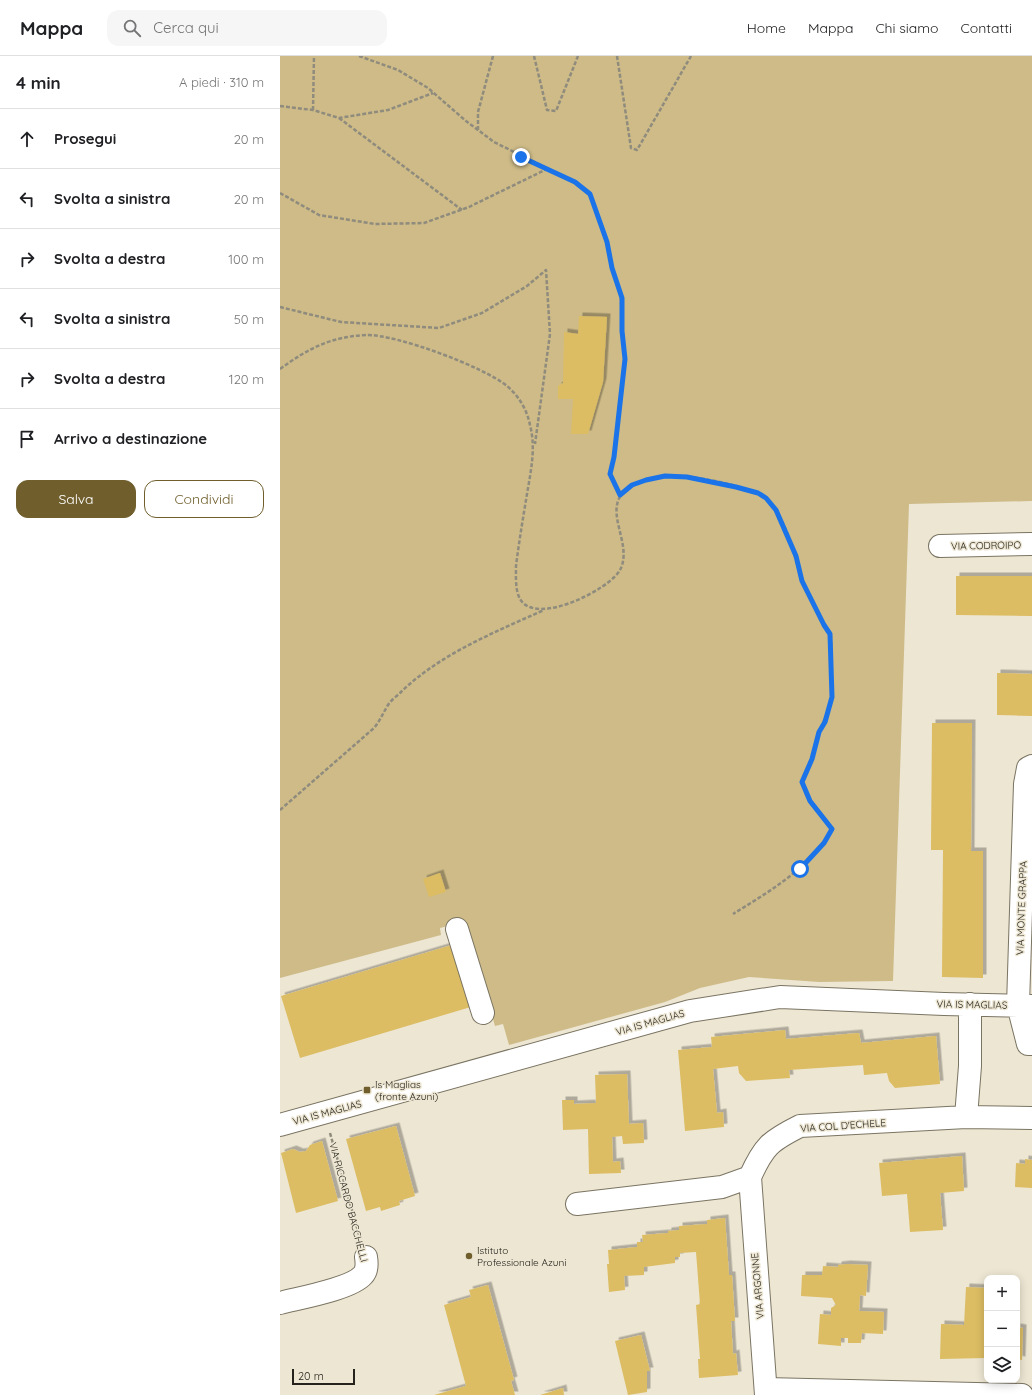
<!DOCTYPE html>
<html lang="it">
<meta charset="utf-8">
<style>
body{margin:0;font-family:Quicksand,sans-serif;background:#f6f6f6;color:#202124}
.controls{position:absolute;right:12px;bottom:12px;display:grid;overflow:hidden;border-radius:8px;box-shadow:0 2px 10px #0003}
.controls button{width:36px;height:36px;display:grid;place-items:center;padding:0;border:0;border-bottom:1px solid #e0e0e0;background:#fff;color:#202124;font:20px sans-serif}
.scale{position:absolute;left:12px;bottom:10px;width:63px;box-sizing:border-box;padding-left:4px;border:2px solid #25231c;border-top:0;font-size:11px;line-height:14px;white-space:nowrap;color:#25231c;-webkit-text-stroke:3px #ede6d3;paint-order:stroke}
.stop{position:absolute;width:12px;height:12px;margin:-9px;border:3px solid #1a73e8;border-radius:50%;background:#fff}
.stop.end{background:#1a73e8;border-color:#fff;box-shadow:0 1px 4px #0008}
.list{margin:0;padding:0;list-style:none}
h2{display:flex;justify-content:space-between;align-items:center;height:52px;margin:0;padding:0 16px;font-size:17px}
h2 small{font-size:13px;font-weight:400;color:#757577}
.list li{display:grid;grid-template-columns:26px 1fr auto;gap:12px;align-items:center;box-sizing:border-box;height:60px;padding:0 16px;border-top:1px solid #e0e0e0}
.list b{display:block;font-size:15px;white-space:nowrap}
.list em{font-size:13px;font-style:normal;color:#757577}
.actions{display:flex;gap:8px;padding:12px 16px}
.actions a{flex:1;padding:9px 0;border:1px solid #705f2d;border-radius:12px;text-align:center;font-size:14px;color:#705f2d}
.actions .main{background:#705f2d;color:#fff}
.icon{flex:none;width:22px;height:22px;fill:none;stroke:currentColor;stroke-width:2;stroke-linecap:round;stroke-linejoin:round}
.map{position:relative;flex:none;width:752px;height:1339px;overflow:hidden}
header{display:flex;align-items:center;gap:24px;box-sizing:border-box;height:56px;padding:0 20px;background:#fff;border-bottom:1px solid #e0e0e0}
header strong{font-size:19px}
nav{display:flex;gap:22px;margin-inline-start:auto;font-size:14px}
.search{width:280px;height:36px;background:#f6f6f6;display:flex;align-items:center;gap:10px;box-sizing:border-box;padding:0 14px;border-radius:12px;color:#757577;font-size:15px}
main{display:flex}
aside{flex:1;background:#fff}
.map>svg:first-child{display:block}
.green{fill:#cebb88}
.building{fill:#dcbd63;filter:url(#shadow)}
.lines{fill:none;stroke-linecap:round;stroke-linejoin:round}
.minor-casing{stroke:#7a7462;stroke-width:24}
.path{stroke:#8f8b7d;stroke-width:2.5;stroke-dasharray:4 2;stroke-linecap:butt}
.minor{stroke:#fff;stroke-width:22}
.route{stroke:#1a73e8;stroke-width:5}
.poi-dot{fill:#705f2d;stroke:#ede6d3;stroke-width:1.5}
.labels{text-anchor:middle;stroke-width:3;stroke-linejoin:round;paint-order:stroke}
.street-label{font-size:10px;fill:#25231c;stroke:#ede6d3}
.poi-label{font-size:10px;fill:#25231c;stroke:#ede6d3;text-anchor:start}
</style>
<header>
<strong>Mappa</strong>
<div class="search"><svg class="icon" aria-label="search" viewBox="0 0 24 24"><circle cx="10" cy="10" r="6"/><path d="M15 15l6 6"/></svg>Cerca qui</div>
<nav><a>Home</a><a>Mappa</a><a>Chi siamo</a><a>Contatti</a></nav>
</header>
<main>
<aside>
<h2>4 min<small>A piedi · 310 m</small></h2>
<ul class="list">
<li><svg class="icon" aria-label="ahead" viewBox="0 0 24 24"><path d="M12 20V5M6 11l6-6 6 6"/></svg><div><b>Prosegui</b></div><em>20 m</em></li>
<li><svg class="icon" aria-label="left" viewBox="0 0 24 24"><path d="M17 20v-9H6M10 6l-5 5 5 5"/></svg><div><b>Svolta a sinistra</b></div><em>20 m</em></li>
<li><svg class="icon" aria-label="right" viewBox="0 0 24 24"><path d="M7 20v-9h11M14 6l5 5-5 5"/></svg><div><b>Svolta a destra</b></div><em>100 m</em></li>
<li><svg class="icon" aria-label="left" viewBox="0 0 24 24"><path d="M17 20v-9H6M10 6l-5 5 5 5"/></svg><div><b>Svolta a sinistra</b></div><em>50 m</em></li>
<li><svg class="icon" aria-label="right" viewBox="0 0 24 24"><path d="M7 20v-9h11M14 6l5 5-5 5"/></svg><div><b>Svolta a destra</b></div><em>120 m</em></li>
<li><svg class="icon" aria-label="arrive" viewBox="0 0 24 24"><path d="M6 21V4h12l-3 4 3 4H6"/></svg><div><b>Arrivo a destinazione</b></div></li>
</ul>
<div class="actions"><a class="main">Salva</a><a>Condividi</a></div>
</aside>
<div class="map">
<svg width="752" height="1339" viewBox="0 0 752 1339">
<defs>
<filter id="shadow"><feDropShadow dx="3.5" dy="-3.5" stdDeviation="0" flood-color="#0004"/></filter>
</defs>
<rect width="100%" height="100%" fill="#ede6d3"/>
<!-- green -->
<path class="green" d="M0,0H752V445L629,448L613,925L539,926L469,921L420,932L385,946L229,989L223,968L215,970L186,865L160,872L161,879L0,922Z"/>
<!-- building -->
<path class="building" d="M299,260L327,261L323,326L308,378H291L293,343H278V330L283,327L284,276L298,278Z
M676,520H752V560L676,559Z
M717,617L752,618V660L717,659Z
M652,667H692L691,795H703V922L662,921L663,794H651Z
M160,817L166,836L149,841L143,823Z
M175,888L194,950L20,1002L1,940Z
M505,974L506,983L579,977L581,987L656,980L660,1028L615,1032L609,1025L607,1017L584,1019L583,1009L509,1014L510,1022L466,1025L459,1017L458,1010L433,1013L437,1057L443,1056L444,1071L405,1075L398,994L432,991L431,981Z
M347,1018L349,1068L363,1067L364,1087L343,1088L342,1080L332,1081L333,1106L340,1105L341,1117L309,1118L308,1073L283,1074L282,1044H294V1048L316,1047L315,1019Z
M116,1070L135,1140L119,1145L120,1149L101,1155L100,1151L86,1155L66,1083Z
M42,1085L58,1145L16,1157L1,1097L13,1093L20,1096L26,1095L30,1089Z
M682,1100L684,1135L660,1137L663,1174L630,1176L627,1138L602,1140L599,1107Z
M745,1103L752,1104V1132L735,1131L736,1107L745,1108Z
M445,1162L449,1219H452L455,1265H451L453,1298L456,1297L458,1319L419,1322L418,1303H420L416,1249L420,1248L416,1196L400,1197V1201H395V1207L364,1211V1219L344,1220L345,1234L329,1236L327,1208H329L328,1194L357,1191V1186H363L362,1179L388,1177V1175L399,1174V1170L427,1168V1164Z
M567,1208L588,1209L586,1240L580,1239L579,1255L604,1256L603,1278L582,1277L581,1287H568V1282H561V1290L538,1288L540,1258L551,1259V1252L556,1249L552,1242L521,1240L522,1219H542L543,1210L558,1211V1209Z
M208,1229L234,1324L231,1325L235,1339H154L186,1330L164,1249L191,1241L189,1234Z
M686,1231L707,1232V1302L660,1303L661,1268L684,1269Z
M737,1271L743,1272L742,1304L737,1303Z
M361,1279L370,1315H367V1336L348,1339L335,1285Z
M283,1332L284,1339H260Z"/>
<g class="lines">
<defs>
<path id="minor" d="M660,490L752,488
M752,710L748,712L745,728L738,949L748,988H752
M177,873L203,957
M686,1061L690,1010V948
M0,1069L410,955L500,941L664,948L752,950
M470,1121L486,1339
M297,1148L442,1131L470,1121C484,1090 490,1085 520,1070L686,1061L752,1062
M0,1247C19,1242 71,1233 83,1219C87,1215 87,1207 86,1201
M486,1333L742,1339"/>
</defs>
<!-- minor casing -->
<use href="#minor" class="minor-casing"/>
<!-- path -->
<path class="path" d="M79,0L118,14L148,32L186,65L214,86L295,126L310,138L327,186L332,212L341,242L342,275L345,303L334,401L330,417L340,439
M254,0L267,54L276,55L298,0
M337,0L351,92L357,94L411,0
M0,50L33,54L59,62L108,54L153,37
M33,54L34,0
M59,62L182,154
M198,74V56L213,0
M0,137L39,159L95,168L144,167L189,151L267,113
M0,251L61,266L159,272L202,257L247,230L266,214L270,278L255,388
M0,313C29,292 50,281 86,279C116,278 204,311 227,330C239,340 247,354 250,369C256,392 251,414 247,438C243,462 239,486 236,510C236,520 235,534 240,543C256,571 330,533 340,514C355,486 316,449 353,429C385,412 444,424 476,437C507,449 514,507 526,534C531,545 537,556 543,567C545,571 549,575 550,579C553,592 550,607 551,620C551,627 553,636 552,643C550,655 542,666 539,677C536,685 535,694 532,702C530,709 522,719 523,726C524,744 542,760 552,773C530,812 490,835 453,858
M0,754L94,672C100,665 103,657 108,649C111,644 117,640 121,636C160,598 215,576 264,554
M50,1077L80,1182"/>
<!-- minor -->
<use href="#minor" class="minor"/>
</g>
<g class="lines">
<!-- route -->
<path class="route" d="M241,101L295,126L310,138L327,186L332,212L342,242V275L345,303L334,401L330,418L340,439L352,429L366,424L385,420L407,421L456,431L478,437L486,442L496,454L516,500L522,525L544,569L550,578L552,641L545,666L539,676L532,703L522,726L530,745L552,773L544,787L520,813"/>
</g>
<!-- markers -->
<g class="poi-dot">
<rect x="83" y="1030" width="8" height="8" rx="2"/>
<circle cx="189" cy="1200" r="4"/>
</g>
<g class="labels">
<!-- street labels -->
<g class="street-label">
<text transform="translate(706 489) rotate(-1)" y="4">VIA CODROIPO</text>
<text transform="translate(741 852) rotate(-88)" y="4">VIA MONTE GRAPPA</text>
<text transform="translate(692 948) rotate(1)" y="4">VIA IS MAGLIAS</text>
<text transform="translate(370 966) rotate(-16)" y="4">VIA IS MAGLIAS</text>
<text transform="translate(47 1056) rotate(-15)" y="4">VIA IS MAGLIAS</text>
<text transform="translate(563 1069) rotate(-4)" y="4">VIA COL D'ECHELE</text>
<text transform="translate(69 1146) rotate(75)" y="4">VIA RICCARDO BACCHELLI</text>
<text transform="translate(477 1230) rotate(-95)" y="4">VIA ARGONNE</text>
</g>
<!-- poi labels -->
<g class="poi-label">
<text x="95" y="1032">Is Maglias<tspan x="95" dy="12">(fronte Azuni)</tspan></text>
<text x="197" y="1198">Istituto<tspan x="197" dy="12">Professionale Azuni</tspan></text>
</g>
</g>
</svg>
<div class="controls">
<button>+</button>
<button>−</button>
<button><svg class="icon" aria-label="layers" viewBox="0 0 24 24"><path d="M12 4l9 5-9 5-9-5zM3 14l9 5 9-5"/></svg></button>
</div>
<div class="scale">20 m</div>
<div class="stop" style="left:520px;top:813px"></div>
<div class="stop end" style="left:241px;top:101px"></div>
</div>
</main>
